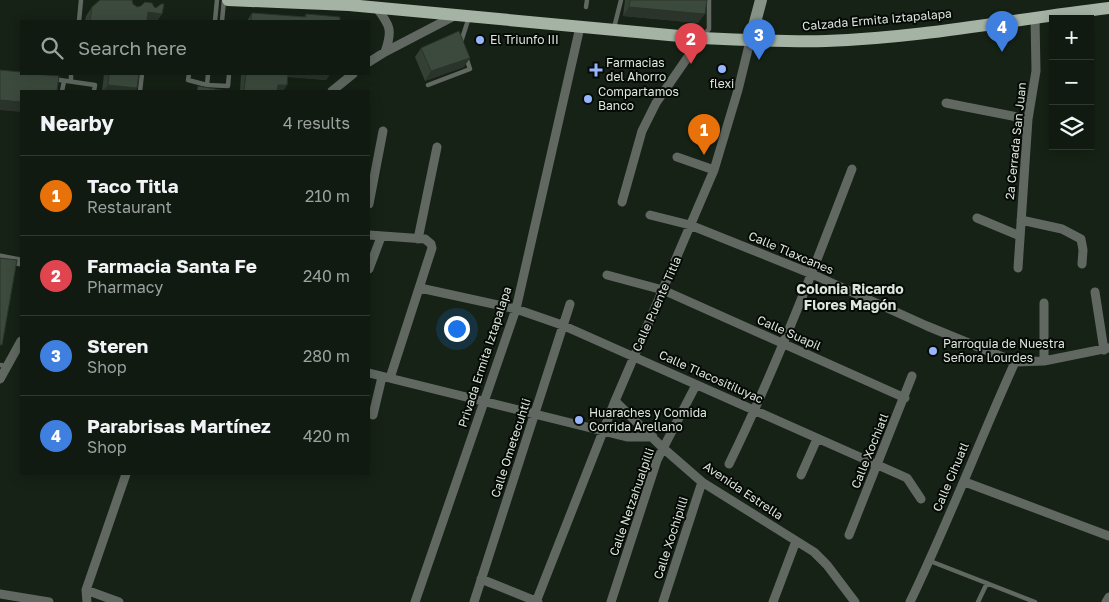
<!DOCTYPE html>
<meta charset="utf-8">
<style>
body{margin:0;font-family:"Golos Text",sans-serif;background:#1e271e;color:#f1f3f6}
.controls{position:absolute;right:15px;top:15px;display:grid;overflow:hidden;border-radius:0px;box-shadow:0 2px 12px #0003}
.controls button{width:45px;height:45px;display:grid;place-items:center;padding:0;border:0;border-bottom:1px solid #303830;background:#101a10;color:#f1f3f6;font:25px sans-serif}
.you{position:absolute;left:456px;top:328px;width:18px;height:18px;margin:-12px;border:4px solid #fff;border-radius:50%;background:#1a73e8;box-shadow:0 0 0 8px #1a73e833}
.badge{display:grid;place-items:center;width:32px;height:32px;border-radius:50%;background:#d93025;color:#fff;font-size:16px;font-weight:700}
.pin{position:absolute;translate:-50% -41px;filter:drop-shadow(0 1px 2px #0008)}
.pin::after{content:'';position:absolute;top:26px;width:18px;height:15px;background:inherit;clip-path:polygon(0 0,100% 0,50% 100%)}
.list{margin:0;padding:0;list-style:none}
h2{display:flex;justify-content:space-between;align-items:center;height:65px;margin:0;padding:0 20px;font-size:21px}
h2 small{font-size:16px;font-weight:400;color:#9ca19f}
.list li{display:grid;grid-template-columns:32px 1fr auto;gap:15px;align-items:center;box-sizing:border-box;height:80px;padding:0 20px;border-top:1px solid #303830}
.list b{display:block;font-size:19px;white-space:nowrap}
.list p{margin:0;font-size:16px;white-space:nowrap;color:#9ca19f}
.list em{font-size:16px;font-style:normal;color:#9ca19f}
.icon{flex:none;width:28px;height:28px;fill:none;stroke:currentColor;stroke-width:2;stroke-linecap:round;stroke-linejoin:round}
.map{position:relative;flex:none;width:1109px;height:602px;overflow:hidden}
.search{position:absolute;background:#101a10;box-shadow:0 2px 12px #0003;left:20px;top:20px;width:350px;height:55px;display:flex;align-items:center;gap:12px;box-sizing:border-box;padding:0 18px;border-radius:0px;color:#9ca19f;font-size:19px}
.panel{position:absolute;background:#101a10;box-shadow:0 2px 12px #0003;left:20px;top:90px;width:350px;height:385px;border-radius:0px}
.map>svg:first-child{display:block}
.lines{fill:none;stroke-linecap:round;stroke-linejoin:round}
.lane{stroke:#616861;stroke-width:4.5}
.street{stroke:#616861;stroke-width:9}
.secondary{stroke:#879287;stroke-width:12}
.primary{stroke:#a5b3a5;stroke-width:12}
.wall{fill:#344034}
.shaded-wall{fill:#2a342b}
.building{fill:#3c4a3d;stroke:#2a342b}
.poi-dot{fill:#97b6fd;stroke:#060a06;stroke-width:2}
.labels{text-anchor:middle;stroke-width:4;stroke-linejoin:round;paint-order:stroke}
.street-label{font-size:12px;fill:#dde6dd;stroke:#060a06}
.poi-label{font-size:12px;fill:#dde6dd;stroke:#060a06;text-anchor:start}
.neighbourhood-label{font-size:14px;font-weight:bold;fill:#dde6dd;stroke:#060a06}
</style>
<div class="map">
<svg width="1109" height="602" viewBox="0 0 1109 602">
<rect width="100%" height="100%" fill="#162216"/>
<g class="lines">
<!-- lane -->
<path class="lane" d="M586,7L587,0
M79,21L81,0
M215,21L217,0
M222,21L224,0
M614,28L621,0
M703,36L709,29V0
M461,42L469,17
M189,74L188,80L207,85L228,86L229,74
M53,79L95,85L94,91
M71,81V74
M207,85L208,74
M428,85L470,69L466,57
M62,91L64,81
M140,91L142,74
M0,365L8,366
M930,561L1035,602
M978,602L987,583"/>
<!-- street -->
<path class="street" d="M376,7C390,25 393,30 385,52
M369,62L385,52L456,15
M332,91L353,74
M946,103L1028,119
M677,157L714,170
M622,202L642,131L656,103L701,38
M369,204L383,131
M650,215L690,225L812,274L927,326L1015,362L1044,361L1109,348
M977,218L1020,236
M1021,220L1062,229L1081,239L1083,250L1082,264
M369,235L425,239L431,244L432,248L390,378
M418,239L437,147
M0,258L21,262
M1018,268L1028,119L1036,71L1035,17
M369,269L381,237
M607,275L663,290L905,398
M420,288L516,309L562,325L907,478L921,499
M1095,292L1104,350
M1044,361V303
M369,373L627,437H653
M0,379L21,341
M615,401L663,448L702,482L814,552L827,565L855,602
M373,415L382,377
M729,464C776,368 814,268 852,169
M801,475L817,439
M965,482L1109,536
M849,535L912,376
M481,579L538,602
M86,590L119,602
M0,594L49,602
M87,602L86,590L126,474
M415,602L516,309L580,27
M474,602L570,304
M536,602L615,401L714,170L738,90L750,41
M611,602L657,460L696,385
M663,602L702,482
M773,602L796,541
M910,602C948,523 979,442 1015,362
M1106,602L1109,597"/>
<!-- secondary -->
<path class="secondary" d="M750,41L761,0"/>
<!-- primary -->
<path class="primary" d="M228,0L349,5L701,38C743,40 785,42 826,41C921,38 1015,19 1109,8"/>
</g>
<!-- wall -->
<path class="wall" d="M625,0H707L698,23L623,16Z
M133,4L137,7H154L162,14L157,21H85L86,16L92,7Z
M252,13L304,17L306,14L340,21H247Z
M421,48L464,67L425,81L415,57Z
M104,74H139L137,88L136,91H102Z
M241,74H330L326,80L288,77L287,85L283,91H240Z"/>
<!-- shaded-wall -->
<path class="shaded-wall" d="M629,7L705,14L698,23L623,16Z
M148,12L162,14L157,21H141Z
M470,58L464,67L425,81L431,71Z
M285,74H330L326,80L283,76Z
M108,85L137,88L136,91H103Z
M278,85H287L283,91H274Z
M0,100L21,102V112L0,110Z"/>
<!-- building -->
<path class="building" d="M100,0H132L133,4L137,7L141,6L145,2L152,3L154,7L156,8L161,4H164L162,14L148,12L147,21H90L92,7Z
M630,0H707L705,14L629,7Z
M252,13L306,17V14L340,17V21H251Z
M459,31L470,58L431,71L421,48Z
M0,70L21,72V74H34L59,76L57,91H21V102L0,100Z
M109,74H139L137,88L108,85Z
M246,74H288L287,85H278L277,91H244Z
M198,86L227,91H197Z
M0,258L17,260L2,345H0Z"/>
<!-- markers -->
<g class="poi-dot">
<circle cx="480" cy="40" r="5"/>
<circle cx="722" cy="69" r="5"/>
<path d="M593.5 62.5h5v5h5v5h-5v5h-5v-5h-5v-5h5z"/>
<circle cx="588" cy="99" r="5"/>
<circle cx="933" cy="351" r="5"/>
<circle cx="579" cy="420" r="5"/>
</g>
<g class="labels">
<!-- street labels -->
<g class="street-label">
<text transform="translate(877 20) rotate(-5)" y="4">Calzada Ermita Iztapalapa</text>
<text transform="translate(1016 141) rotate(-84)" y="4">2ª Cerrada San Juan</text>
<text transform="translate(791 253) rotate(23)" y="4">Calle Tlaxcanes</text>
<text transform="translate(657 304) rotate(-66)" y="4">Calle Puente Titla</text>
<text transform="translate(789 333) rotate(24)" y="4">Calle Suapil</text>
<text transform="translate(485 357) rotate(-72)" y="4">Privada Ermita Iztapalapa</text>
<text transform="translate(711 377) rotate(24)" y="4">Calle Tlacositiluyac</text>
<text transform="translate(511 448) rotate(-72)" y="4">Calle Ometecuhtli</text>
<text transform="translate(870 451) rotate(-68)" y="4">Calle Xochiatl</text>
<text transform="translate(951 477) rotate(-67)" y="4">Calle Cihuatl</text>
<text transform="translate(743 491) rotate(34)" y="4">Avenida Estrella</text>
<text transform="translate(632 502) rotate(-71)" y="4">Calle Netzahualpilli</text>
<text transform="translate(671 538) rotate(-72)" y="4">Calle Xochipilli</text>
</g>
<!-- poi labels -->
<g class="poi-label">
<text x="490" y="44">El Triunfo III</text>
<text x="606" y="67">Farmacias<tspan x="606" dy="14">del Ahorro</tspan></text>
<text x="722" y="88" text-anchor="middle">flexi</text>
<text x="598" y="96">Compartamos<tspan x="598" dy="14">Banco</tspan></text>
<text x="943" y="348">Parroquia de Nuestra<tspan x="943" dy="14">Señora Lourdes</tspan></text>
<text x="589" y="417">Huaraches y Comida<tspan x="589" dy="14">Corrida Arellano</tspan></text>
</g>
<!-- neighbourhood labels -->
<g class="neighbourhood-label">
<text x="850" y="294">Colonia Ricardo<tspan x="850" dy="16">Flores Magón</tspan></text>
</g>
</g>
</svg>
<div class="controls">
<button>+</button>
<button>−</button>
<button><svg class="icon" aria-label="layers" viewBox="0 0 24 24"><path d="M12 4l9 5-9 5-9-5zM3 14l9 5 9-5"/></svg></button>
</div>
<div class="you"></div>
<div class="pin badge" style="left:704px;top:155px;background:#e8710a">1</div>
<div class="pin badge" style="left:691px;top:64px;background:#e0444e">2</div>
<div class="pin badge" style="left:759px;top:60px;background:#3f7fe0">3</div>
<div class="pin badge" style="left:1002px;top:52px;background:#3f7fe0">4</div>
<div class="search"><svg class="icon" aria-label="search" viewBox="0 0 24 24"><circle cx="10" cy="10" r="6"/><path d="M15 15l6 6"/></svg>Search here</div>
<section class="panel">
<h2>Nearby<small>4 results</small></h2>
<ul class="list">
<li><span class="badge" style="background:#e8710a">1</span><div><b>Taco Titla</b><p>Restaurant</p></div><em>210 m</em></li>
<li><span class="badge" style="background:#e0444e">2</span><div><b>Farmacia Santa Fe</b><p>Pharmacy</p></div><em>240 m</em></li>
<li><span class="badge" style="background:#3f7fe0">3</span><div><b>Steren</b><p>Shop</p></div><em>280 m</em></li>
<li><span class="badge" style="background:#3f7fe0">4</span><div><b>Parabrisas Martínez</b><p>Shop</p></div><em>420 m</em></li>
</ul>
</section>
</div>
